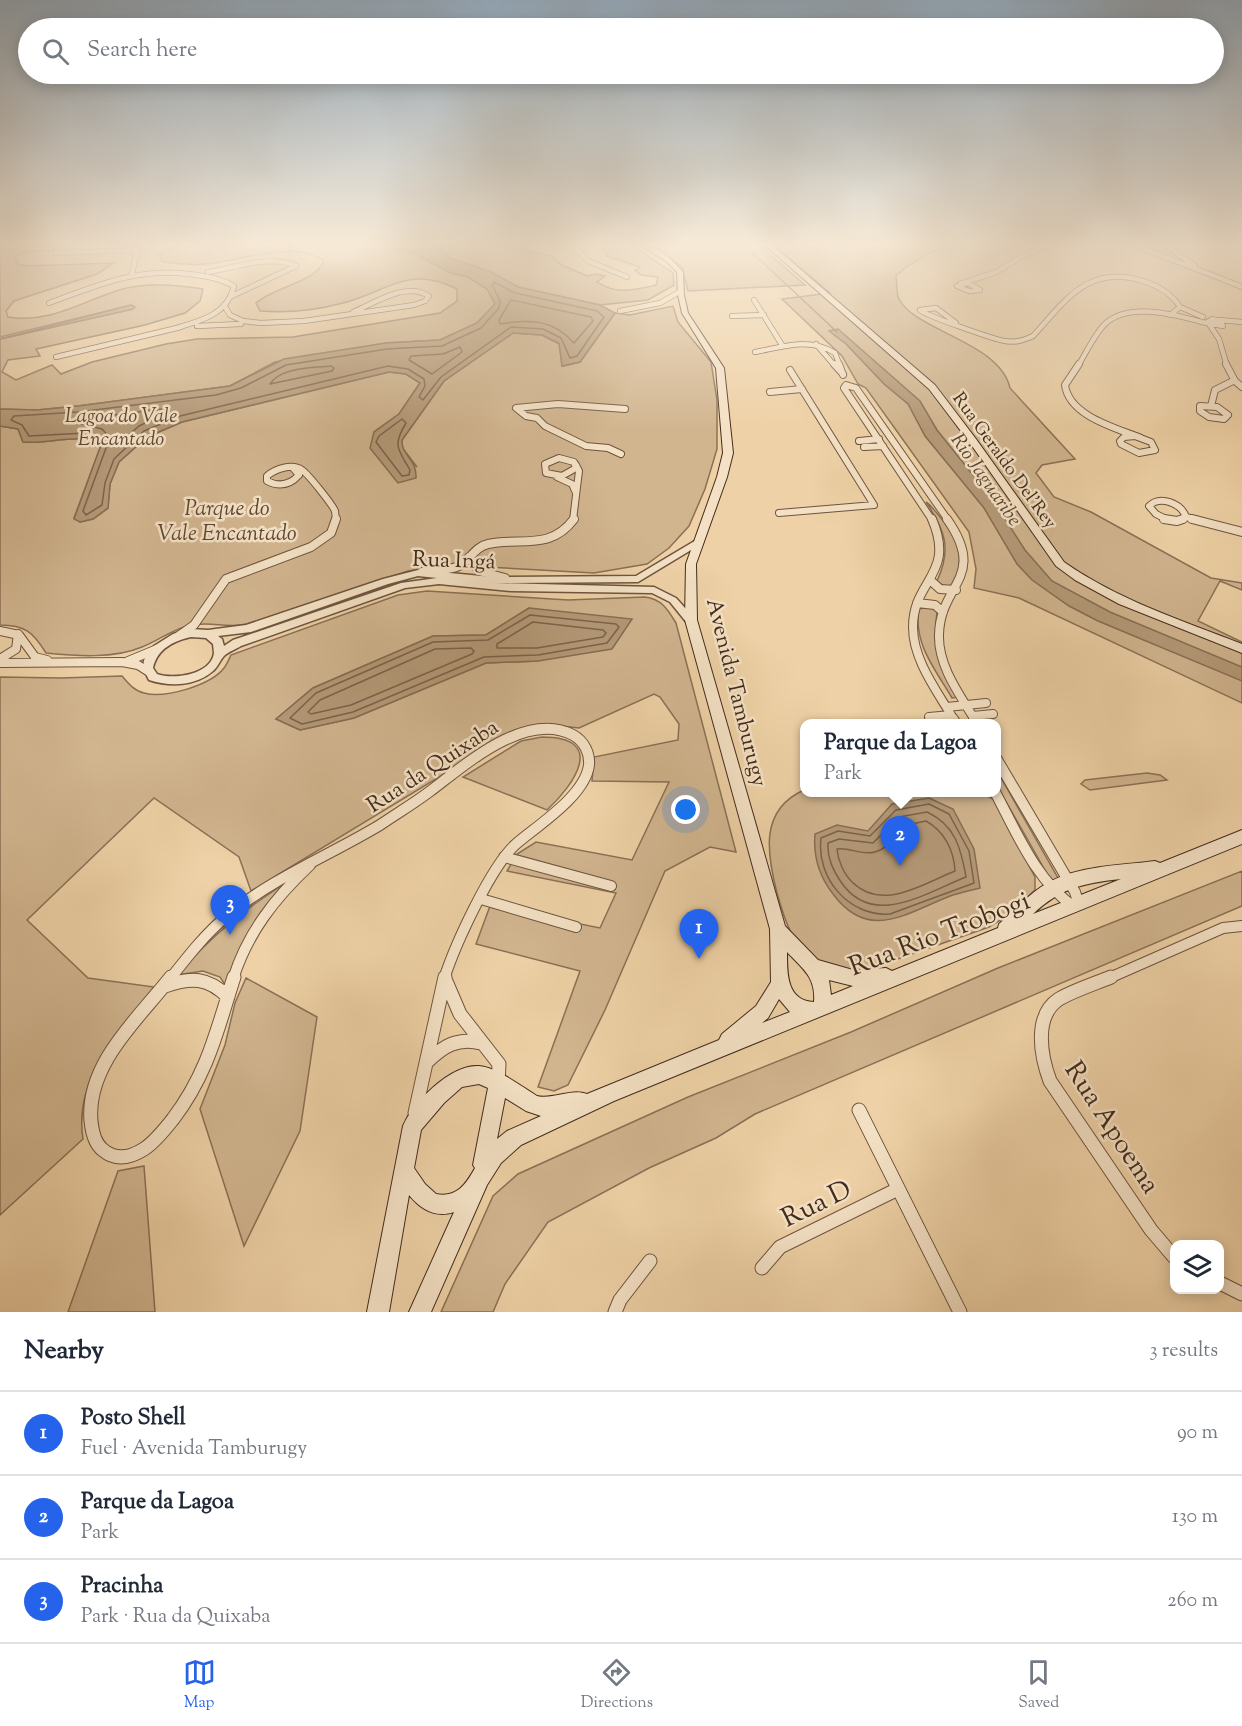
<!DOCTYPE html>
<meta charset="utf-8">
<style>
body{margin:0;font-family:"Sorts Mill Goudy",serif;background:#f6f6f7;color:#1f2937}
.controls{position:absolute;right:18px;bottom:18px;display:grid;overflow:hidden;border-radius:12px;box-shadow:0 3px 15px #0003}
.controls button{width:54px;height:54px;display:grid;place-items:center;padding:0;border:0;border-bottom:2px solid #e0e1e3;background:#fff;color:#1f2937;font:30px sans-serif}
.you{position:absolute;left:686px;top:810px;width:21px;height:21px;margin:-15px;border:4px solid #fff;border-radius:50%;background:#1a73e8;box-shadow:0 0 0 9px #1a73e833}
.badge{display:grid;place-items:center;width:39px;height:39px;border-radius:50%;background:#2563eb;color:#fff;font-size:20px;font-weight:700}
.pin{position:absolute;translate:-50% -50px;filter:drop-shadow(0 2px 3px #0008)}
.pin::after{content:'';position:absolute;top:32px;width:21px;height:18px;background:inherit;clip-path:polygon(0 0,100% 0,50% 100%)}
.popup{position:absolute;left:800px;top:719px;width:201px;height:78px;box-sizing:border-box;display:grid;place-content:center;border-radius:12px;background:#fff;filter:drop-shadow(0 2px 4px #0005);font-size:20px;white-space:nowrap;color:#747a83}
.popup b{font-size:22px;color:#1f2937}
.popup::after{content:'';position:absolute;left:50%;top:100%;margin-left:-12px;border:12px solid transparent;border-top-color:#fff}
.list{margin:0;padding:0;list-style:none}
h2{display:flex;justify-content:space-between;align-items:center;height:78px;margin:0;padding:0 24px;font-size:26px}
h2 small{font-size:20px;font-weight:400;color:#747a83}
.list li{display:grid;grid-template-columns:39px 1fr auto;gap:18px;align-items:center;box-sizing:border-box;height:84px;padding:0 24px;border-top:2px solid #e0e1e3}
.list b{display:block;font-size:22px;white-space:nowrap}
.list p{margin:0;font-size:20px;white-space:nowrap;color:#747a83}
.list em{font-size:20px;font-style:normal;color:#747a83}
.icon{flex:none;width:33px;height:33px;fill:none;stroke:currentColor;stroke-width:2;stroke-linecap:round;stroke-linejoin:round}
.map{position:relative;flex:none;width:1242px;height:1312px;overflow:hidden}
.search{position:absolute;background:#fff;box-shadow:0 3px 15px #0003;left:18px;right:18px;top:18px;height:66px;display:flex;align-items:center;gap:15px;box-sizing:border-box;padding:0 21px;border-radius:33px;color:#747a83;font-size:22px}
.sheet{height:330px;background:#fff}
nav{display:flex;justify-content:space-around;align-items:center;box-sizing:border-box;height:84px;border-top:2px solid #e0e1e3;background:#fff;font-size:16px;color:#747a83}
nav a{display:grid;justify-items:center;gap:3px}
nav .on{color:#2563eb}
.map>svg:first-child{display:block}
.green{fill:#d1b58f;stroke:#8a7056;stroke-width:1.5;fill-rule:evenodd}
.water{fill:#b49977;stroke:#876d53;stroke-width:1.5}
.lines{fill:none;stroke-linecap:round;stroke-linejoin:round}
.shore{stroke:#7c624a;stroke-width:1.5}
.stream{stroke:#876d53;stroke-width:1.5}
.minor-far4-casing{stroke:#6e553f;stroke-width:6}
.minor-far3-casing{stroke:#6e553f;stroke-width:8}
.minor-far2-casing{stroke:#6e553f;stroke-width:10}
.minor-far1-casing{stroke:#6e553f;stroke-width:12}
.minor-casing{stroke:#6e553f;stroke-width:15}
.tertiary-casing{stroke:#6e553f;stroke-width:3}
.secondary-casing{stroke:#432c1d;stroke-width:2}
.minor-far4{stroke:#f4e1c5;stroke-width:4.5}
.minor-far3{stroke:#f4e1c5;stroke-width:6}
.minor-far2{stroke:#f4e1c5;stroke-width:8}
.minor-far1{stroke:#f4e1c5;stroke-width:10}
.minor{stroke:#f4e1c5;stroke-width:13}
.tertiary{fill:#f4e1c5;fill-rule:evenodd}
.secondary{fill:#f4e1c5;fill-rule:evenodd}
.labels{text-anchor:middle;stroke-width:5;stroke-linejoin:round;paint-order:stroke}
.far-street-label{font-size:18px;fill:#432c1d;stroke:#f4e1c5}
.far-water-label{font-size:20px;font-style:italic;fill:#5f4734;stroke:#f4e1c5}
.park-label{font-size:22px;font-style:italic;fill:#5f4734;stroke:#f4e1c5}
.street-label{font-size:22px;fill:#432c1d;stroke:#f4e1c5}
.near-street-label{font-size:27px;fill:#432c1d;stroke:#f4e1c5}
</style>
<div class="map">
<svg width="1242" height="1312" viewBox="0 0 1242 1312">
<rect width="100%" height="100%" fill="#eed1a6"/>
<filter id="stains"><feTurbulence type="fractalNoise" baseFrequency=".00333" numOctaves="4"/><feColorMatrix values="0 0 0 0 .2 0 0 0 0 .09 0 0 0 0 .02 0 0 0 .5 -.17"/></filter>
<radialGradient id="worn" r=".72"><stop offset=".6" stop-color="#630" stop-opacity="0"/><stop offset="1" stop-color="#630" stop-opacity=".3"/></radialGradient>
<!-- green -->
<path class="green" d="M0,245H58L54,250L25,252L15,257L18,264L27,266L114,263L97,274L14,301L6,311L8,317C49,324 81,302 119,290C146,282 176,285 203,289L200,301L185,313L145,325L36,349L40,356L8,360L2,372L16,380L52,365L61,374L92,362L166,344L197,339L293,337L440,313L457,301V289C408,264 387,292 343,303C317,310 286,313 260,311L256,303C274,287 316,282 324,261C295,239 238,262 205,264C191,265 177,264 163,262L159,254L178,245H385L415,254L451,273L468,277L487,289L495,304L477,323L440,340L386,343L275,362L230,386L78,406L37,410L0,409V339L133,309L131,305L0,337Z
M436,245H506L551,256L562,265L587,276L596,274L605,276L597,282C616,295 635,290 656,285L658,277L641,275L635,270L640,267L607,256L600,245H631L673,273L674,285L648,300L600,305L518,287L491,272L450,258Z
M651,245H759L805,285L688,291L682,267Z
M774,245H944L906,267L896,276C897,282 896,294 899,299C915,331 1000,342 1010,388L1075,459L1042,465L1036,473L1054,497L1091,512L1211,578L1242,583V590L1220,581L1198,621L1242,642V703L1019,598L974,588L976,569L969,532L866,388L858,384L842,356L782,299L830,293Z
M673,306L678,322L711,362L717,400V449L705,489L689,526L669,548L647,564L594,573L450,565L408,571L247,624C227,629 208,620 188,626C171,630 158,641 142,647C114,659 76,656 46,653C33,632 25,625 0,625V426L18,429L23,442C44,445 86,431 101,445L74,518L80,522L93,519L108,508L110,484L119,462L147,437L182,422L389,372L406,374L420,383L399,414L374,432L417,467L401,446L402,440L444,381L513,333L542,335L559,344L563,366L580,362L615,313L630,315Z
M926,502C931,505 932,508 936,512C956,535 967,554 954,585L947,588L937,581C952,549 945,530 926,502Z
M427,591L568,600L645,597C662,599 668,610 676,623L736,852L710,847L665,871L605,1010L568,1085L554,1091L538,1087L580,971L476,944L490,906L600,928L616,893L507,871L517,854L536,842L632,860L669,782L592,781L594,757L678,740L679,724L660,697L654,694L579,728L544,724L515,731L251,891L239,857L154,798L27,920L88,978L154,987C120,1031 73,1079 83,1139L0,1215V677L61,678L122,676C128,683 134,691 144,693C165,699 211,685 224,668C227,664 229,659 231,655L398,595ZM529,608L538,661L486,663L354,718L300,730L276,719L313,688L433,636L486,635Z
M930,607L937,612C932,650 938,665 958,697L952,698C935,669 913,643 919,609Z
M542,737C607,737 575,784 547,810L463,777L521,741Z
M996,769L1058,878L1057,883L1050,879L996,784Z
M1147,773L1160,775L1167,780L1090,790L1081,784L1085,780Z
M804,790V792L981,793L993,799L1035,877V890L1004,918L989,927L872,968C855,971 834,970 818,962C793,949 784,918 777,893C767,854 759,810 804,790Z
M1242,871V906L755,1114L716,1138L649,1168L548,1222L505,1284L493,1312H441L493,1196L518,1174L688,1097L851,1032L998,968Z
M284,884C255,914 240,947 226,986L220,977L203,971L177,975C211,937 241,911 284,884Z
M246,978L317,1017L300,1131L244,1246L200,1109L225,1045L235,1003Z
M144,1166L155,1312H68L118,1171Z"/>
<!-- water -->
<path class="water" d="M385,245H436L450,258L491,272L518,287L600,305L615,313L580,362L562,366L559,343L542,335L513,333L444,381L402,440C401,456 417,458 416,478L398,483L370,448L374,432L399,414L420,383L406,374L389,372L182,422L147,437L119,462L110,484L108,508L93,519L80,522L74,519L101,445C86,431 44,445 23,442L18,429L0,426V409L37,410L78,406L230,386L284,359L386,343L440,340L477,323L495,304L487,289L468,277L451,273L415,254Z
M131,305L135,307L133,309L0,339Z
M838,329L920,401L937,430L993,500L1025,550L1052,581L1110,612L1242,667V681L1098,621L1069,606L1032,580L1017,564L984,508L925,436L908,404L884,384L846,344L829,331Z
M529,608L632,619L612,649L538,661L486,663L354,718L300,730L276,719L313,688L433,636L486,635Z
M929,798L953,809L974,849L980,888C972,890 962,892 953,895C909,911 870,944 833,894C819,876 813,857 815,834L837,825L868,831L892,804Z"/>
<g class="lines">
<!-- shore -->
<path class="shore" d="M494,282L515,293L597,311L604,317L577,356L570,358L561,338L543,329L511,327L441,377L423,400L419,397L425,386L424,379L408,369L388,366L180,416L144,431L114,459L105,483L102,505L86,515L83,511L106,448L103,440L86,433L29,436L22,425L11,420L14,416L78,412L216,395L241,388L286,365L387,349L442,346L481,328L499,308L500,301L492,285Z
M511,300L591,317L593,321L574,343C553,319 529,319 500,324L499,320Z
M460,347L462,352L432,374L409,360L411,356L443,354Z
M331,366L334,368L332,371L270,384C280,367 313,368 331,366Z
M162,409L164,414L139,426L117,445L102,429L79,423L82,419Z
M402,419L406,423C392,446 398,449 410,470L409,475L402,476L376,442L379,436Z
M530,615L616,624L619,627L607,643L538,655L484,657L353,712L302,724L290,718L316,693L433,642L488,640Z
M533,622L603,630L606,633L603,637L537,648H497V644Z
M471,648L474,651L472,654L351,705L311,714L308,712L320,700L435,649Z
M929,804L949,814L969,851L974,883L890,914C849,917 816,878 821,838L838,831L870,836L896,810Z
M927,812C955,825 961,848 966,877C925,893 873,929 841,882C833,870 827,858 828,843L839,839L873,843L899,817Z
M926,821C944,831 954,850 955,871C922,884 883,912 852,882C844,874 838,861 837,849C850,847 862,856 875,852C896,846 892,826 926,821Z"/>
<!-- stream -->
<path class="stream" d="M744,245L837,332"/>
<defs>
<path id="minor-far4" d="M558,245L576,251
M573,245L588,261L627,277
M1134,245L1217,277
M1165,245L1195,266
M55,253L137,250L150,245
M208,272C235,268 270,254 296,266L232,296
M132,274L137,250
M1212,275L1242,287
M968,283L980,290L969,291L957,286Z
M960,284L996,272L1028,253L1050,245
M754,300L782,345
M49,303C98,285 136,268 189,274C205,276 220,278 234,286C228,314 201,321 176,328
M224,305L230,315L243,321L261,323L304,321L414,305L425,301L429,296C406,281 375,303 353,312
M1180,307L1203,317
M620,311L660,303L681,291
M732,316L764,315
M1212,319L1221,322L1223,326L1206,323Z
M1219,320L1242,322
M956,323L936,308L920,310C924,315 996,340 1005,341C1016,343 1024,340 1033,336C1066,300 1088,264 1143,281C1159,286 1171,293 1180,307L1170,315
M1209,324L1219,339L1227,366
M197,326L241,324
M816,344L835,366
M755,352C783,347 809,337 835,353L840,366
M56,357L181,327
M1078,366C1086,353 1095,333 1106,323C1131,301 1179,316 1206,323"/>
<path id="minor-far3" d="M834,364L843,374
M839,364L843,375
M1079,364L1065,385C1069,416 1116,428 1141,438
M1226,364L1235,381L1242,387
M770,392L802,389
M1200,406L1217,407L1228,415L1224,419L1209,417L1200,411Z
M1211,406L1215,390L1233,381
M1135,436L1151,442L1155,450L1139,453L1121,444L1120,441L1124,437Z
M859,441L879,439
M864,447L883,446
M621,454L608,448L586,446L545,426L537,418L526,416L516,408L558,404L625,409
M559,458L574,462L576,468L562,476L546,473L545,464Z
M293,468L299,475C290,485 279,487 267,481V476C275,469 292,463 302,470C308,474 332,504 335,511C335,511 336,520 336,520
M557,477L572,484L576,493
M779,513L874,505L790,370
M1186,517L1198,520
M573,520L579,471L576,465
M932,520L844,388L846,385L856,388L948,520
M1168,520L1156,514L1149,506C1160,495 1181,503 1186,517
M1179,520L1186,517"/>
<path id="minor-far2" d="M932,519C956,575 913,579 913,627C913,661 938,692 954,720
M947,519C988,578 940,583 939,635C938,666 960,695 975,720
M1164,519L1177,521L1183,519
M1192,519L1242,532
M469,557L479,571L505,578
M422,572C433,570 449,571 459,566C470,561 474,547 488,544C521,537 550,551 574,519
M930,580L940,589L956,590
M917,603L935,605L943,612
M0,631L19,635L35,657L47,660
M177,637L194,625L226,579L311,547L331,533L336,519
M0,659L16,649L18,634
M128,661L157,649
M0,663L122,662L138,665L149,672
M947,707L986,703
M973,716L993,714
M929,717L951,715"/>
<path id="minor-far1" d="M953,719L956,724
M974,719L977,724
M996,758L1075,892L1079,905
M995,792C1017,833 1035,879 1074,907
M504,857L611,886
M481,899L576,927
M170,979C188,956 206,933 228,915C273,878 330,855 380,825C396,814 413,804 429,792C464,766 525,710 573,735C584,741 590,753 589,765C585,796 538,825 516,844C491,866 455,945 444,979
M233,979C248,932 275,898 310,865
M1107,979L1223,928L1242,926"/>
<path id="minor" d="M171,977C139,1018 86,1064 91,1121C92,1131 95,1144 103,1150C116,1161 130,1158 144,1149C155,1142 165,1129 173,1119C208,1073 217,1030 234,977
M1111,977C1094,984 1075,990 1059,999C1033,1016 1041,1057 1050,1081L1151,1230L1174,1257
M445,979L460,1014L499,1064L498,1084
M165,986C191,977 208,977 228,997
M427,1062C443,1046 458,1037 481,1043
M859,1110L960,1312
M415,1113L445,977
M762,1268L780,1247L898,1189
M1220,1283L1242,1294
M615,1312L620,1300L650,1261"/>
<path id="tertiary" d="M698,539L701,540L703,542L701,544L638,582L495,583L654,587L676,598L696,620L691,624L687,623L670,602L652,593L511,591L439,584L405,588L241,646C236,649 228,652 224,656C220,660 218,667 213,671C196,686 170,687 149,680L143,668L144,660L154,646L173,634L191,629L208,630L246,625L383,579L418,570L492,577L636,576ZM418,576L437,578L401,583L233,640L224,646L222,639L218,636L251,632L388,584ZM191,637L206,638L213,644C213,644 214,653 214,653C211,675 173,680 157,674L153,668C157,649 173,641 191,637Z"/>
<path id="secondary" d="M640,245C657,245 673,260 683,272L684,295L688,313L724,368L733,453L727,477L696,564L697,620L785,926L818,960L853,970L886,968L892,971L998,928L999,924C1013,912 1026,897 1041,887C1074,865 1117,866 1155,861L1160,863L1242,830V844L614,1101L521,1145L501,1163L487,1185L431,1312H409L454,1212C436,1218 421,1210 409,1195L389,1312H367L403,1126C413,1102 451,1064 479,1066C496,1067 522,1087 537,1096C553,1100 571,1088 587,1094L719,1040L722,1034L756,1006L771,982L770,929L685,620L686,564L717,477L723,453L716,368L682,313L678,295L677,272L666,261ZM1121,879L1033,914C1060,888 1084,883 1121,879ZM787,952C803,969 816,977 814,1002C786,1001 787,972 787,952ZM829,980L853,986L831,995ZM779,999L790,1012L762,1023L768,1018ZM479,1084L488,1088L473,1165L475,1168C466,1184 457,1198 436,1194L425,1184L414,1168L421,1130L444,1103L462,1087ZM505,1098L526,1111L541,1116L507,1131L497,1139Z
M765,245H772L935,385L976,439L1064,562C1118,600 1181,620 1242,644V653L1119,604L1075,580L1056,566L970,443L929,389Z"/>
</defs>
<!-- minor-far4 casing -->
<use href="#minor-far4" class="minor-far4-casing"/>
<!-- minor-far3 casing -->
<use href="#minor-far3" class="minor-far3-casing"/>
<!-- minor-far2 casing -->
<use href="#minor-far2" class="minor-far2-casing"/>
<!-- minor-far1 casing -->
<use href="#minor-far1" class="minor-far1-casing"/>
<!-- minor casing -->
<use href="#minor" class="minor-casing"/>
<!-- tertiary casing -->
<use href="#tertiary" class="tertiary-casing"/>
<!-- secondary casing -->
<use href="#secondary" class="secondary-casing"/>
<!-- minor-far4 -->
<use href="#minor-far4" class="minor-far4"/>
<!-- minor-far3 -->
<use href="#minor-far3" class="minor-far3"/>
<!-- minor-far2 -->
<use href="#minor-far2" class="minor-far2"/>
<!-- minor-far1 -->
<use href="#minor-far1" class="minor-far1"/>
<!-- minor -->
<use href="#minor" class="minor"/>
<!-- tertiary -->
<use href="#tertiary" class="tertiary"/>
<!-- secondary -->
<use href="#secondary" class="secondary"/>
</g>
<!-- sky -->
<linearGradient id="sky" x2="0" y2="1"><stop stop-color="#93a9bb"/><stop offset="0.57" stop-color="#f7ead7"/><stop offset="1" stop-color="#f7ead7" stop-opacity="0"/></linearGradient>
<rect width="1242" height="429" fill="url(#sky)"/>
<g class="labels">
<!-- far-street labels -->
<g class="far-street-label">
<text transform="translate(1005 460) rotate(54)" y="6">Rua Geraldo Del'Rey</text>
</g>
<!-- far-water labels -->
<g class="far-water-label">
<text x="121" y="422">Lagoa do Vale<tspan x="121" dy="23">Encantado</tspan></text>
<text transform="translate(987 479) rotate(55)" y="7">Rio Jaguaribe</text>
</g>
<!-- park labels -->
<g class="park-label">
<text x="227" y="515">Parque do<tspan x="227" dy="25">Vale Encantado</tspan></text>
</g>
<!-- street labels -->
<g class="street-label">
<text transform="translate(454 559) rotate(2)" y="8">Rua Ingá</text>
<text transform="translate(738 692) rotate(76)" y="8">Avenida Tamburugy</text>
<text transform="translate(432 765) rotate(-33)" y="8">Rua da Quixaba</text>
</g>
<!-- near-street labels -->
<g class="near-street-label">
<text transform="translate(939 933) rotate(-21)" y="9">Rua Rio Trobogi</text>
<text transform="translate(1113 1127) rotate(57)" y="9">Rua Apoema</text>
<text transform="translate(816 1203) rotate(-26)" y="9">Rua D</text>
</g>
</g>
<rect width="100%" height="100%" filter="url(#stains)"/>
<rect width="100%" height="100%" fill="url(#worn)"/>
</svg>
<div class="controls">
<button><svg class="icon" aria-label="layers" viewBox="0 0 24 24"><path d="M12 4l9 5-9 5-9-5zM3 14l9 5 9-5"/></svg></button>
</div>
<div class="you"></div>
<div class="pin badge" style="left:699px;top:959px">1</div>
<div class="pin badge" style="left:900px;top:866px">2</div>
<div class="popup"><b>Parque da Lagoa</b>Park</div>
<div class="pin badge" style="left:230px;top:935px">3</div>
<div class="search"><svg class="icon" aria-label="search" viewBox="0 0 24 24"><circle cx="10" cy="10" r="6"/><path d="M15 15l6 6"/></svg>Search here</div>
</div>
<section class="sheet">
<h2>Nearby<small>3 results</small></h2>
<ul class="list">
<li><span class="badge">1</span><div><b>Posto Shell</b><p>Fuel · Avenida Tamburugy</p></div><em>90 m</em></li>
<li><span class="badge">2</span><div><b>Parque da Lagoa</b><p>Park</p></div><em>130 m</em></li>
<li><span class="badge">3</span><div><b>Pracinha</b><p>Park · Rua da Quixaba</p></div><em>260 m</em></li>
</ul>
</section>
<nav>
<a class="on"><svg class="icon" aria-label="map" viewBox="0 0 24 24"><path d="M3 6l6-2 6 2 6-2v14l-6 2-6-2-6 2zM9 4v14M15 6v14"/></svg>Map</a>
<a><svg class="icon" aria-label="directions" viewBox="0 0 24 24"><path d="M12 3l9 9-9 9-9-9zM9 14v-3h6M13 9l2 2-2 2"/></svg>Directions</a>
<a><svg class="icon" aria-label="saved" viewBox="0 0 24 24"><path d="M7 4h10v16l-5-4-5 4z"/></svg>Saved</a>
</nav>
